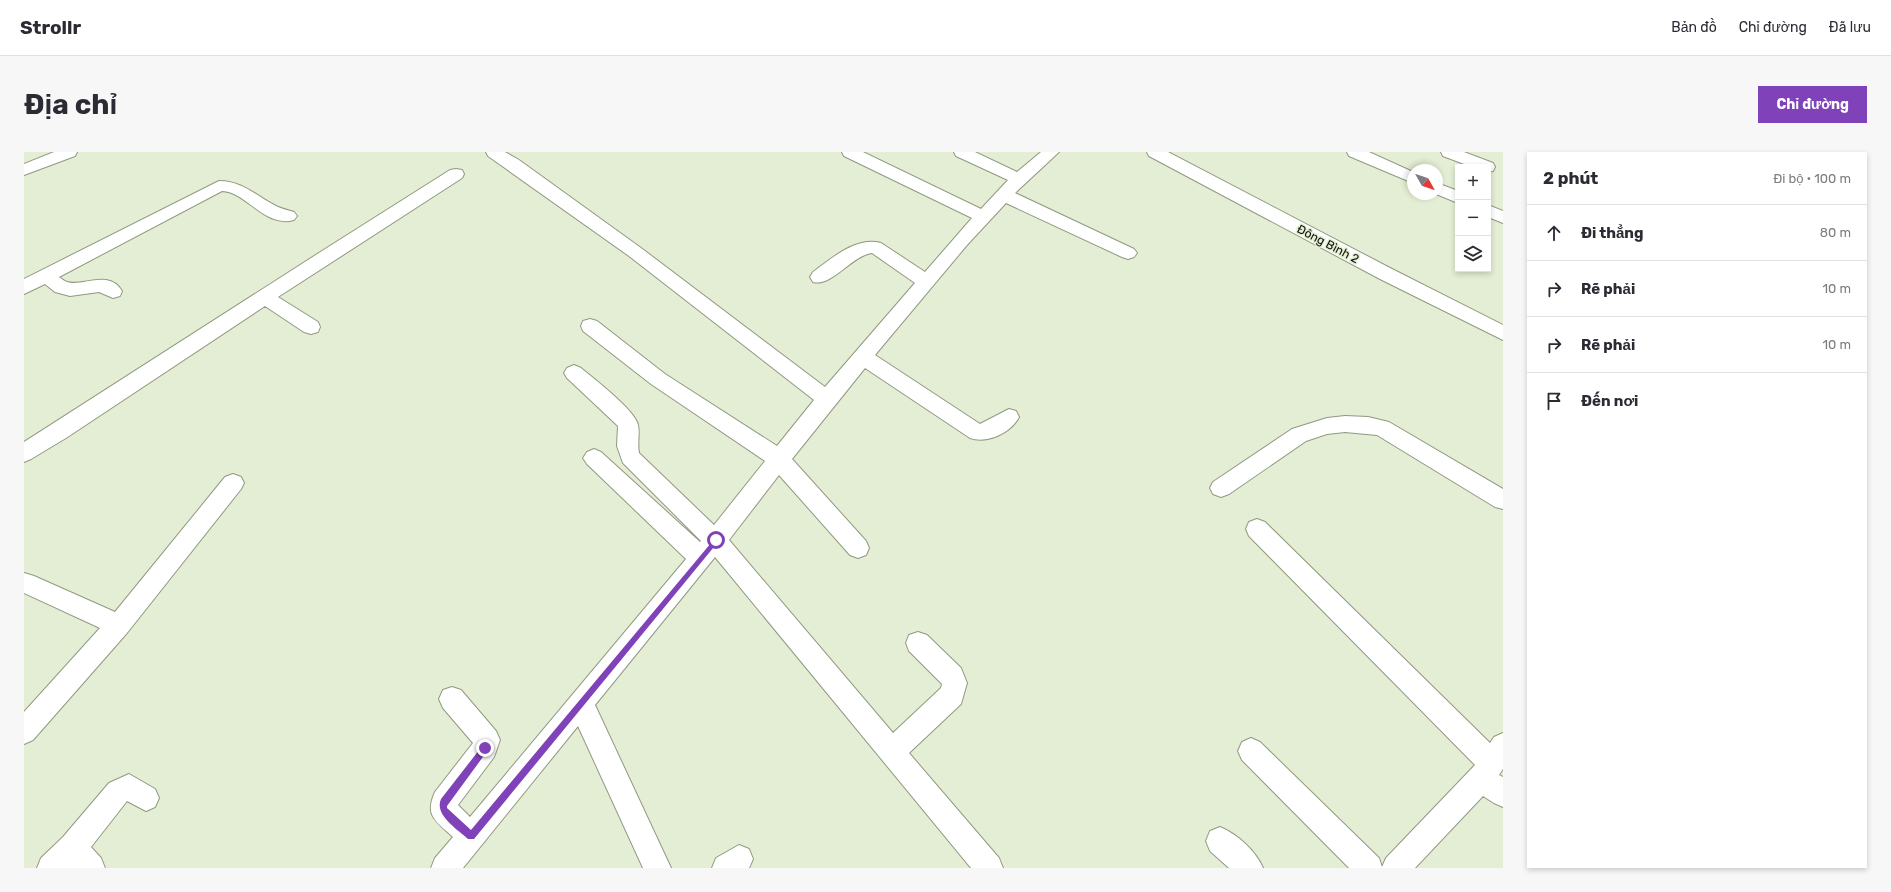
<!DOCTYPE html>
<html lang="vi">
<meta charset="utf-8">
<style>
body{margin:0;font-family:Rubik,sans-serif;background:#f7f7f7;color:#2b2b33}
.controls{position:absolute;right:12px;top:12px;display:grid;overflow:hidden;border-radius:0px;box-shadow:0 2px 6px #0003}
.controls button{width:36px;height:36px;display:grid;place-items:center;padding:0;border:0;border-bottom:1px solid #e1e1e2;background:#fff;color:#2b2b33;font:20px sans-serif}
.compass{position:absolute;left:1383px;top:12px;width:36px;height:36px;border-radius:50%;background:#fff;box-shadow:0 2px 6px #0003;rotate:130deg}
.stop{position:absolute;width:12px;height:12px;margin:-9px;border:3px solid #7f42b8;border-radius:50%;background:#fff}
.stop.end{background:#7f42b8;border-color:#fff;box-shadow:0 1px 4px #0008}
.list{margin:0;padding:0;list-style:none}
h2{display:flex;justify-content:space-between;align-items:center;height:52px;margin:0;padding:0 16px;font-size:17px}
h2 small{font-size:13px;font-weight:400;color:#7c7c81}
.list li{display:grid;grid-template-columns:26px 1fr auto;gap:12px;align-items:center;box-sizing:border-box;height:56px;padding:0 16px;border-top:1px solid #e1e1e2}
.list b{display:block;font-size:15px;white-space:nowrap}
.list em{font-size:13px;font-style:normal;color:#7c7c81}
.icon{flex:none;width:22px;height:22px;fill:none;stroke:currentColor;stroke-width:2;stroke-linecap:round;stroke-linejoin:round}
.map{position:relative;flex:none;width:1479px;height:716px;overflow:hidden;border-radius:0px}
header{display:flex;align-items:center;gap:24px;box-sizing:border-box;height:56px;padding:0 20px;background:#fff;border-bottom:1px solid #e1e1e2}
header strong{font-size:19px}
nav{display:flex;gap:22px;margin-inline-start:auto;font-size:14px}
.intro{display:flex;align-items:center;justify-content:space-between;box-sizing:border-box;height:96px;padding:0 24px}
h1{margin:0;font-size:28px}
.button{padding:10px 18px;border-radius:0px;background:#7f42b8;color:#fff;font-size:14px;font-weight:700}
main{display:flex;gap:24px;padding:0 24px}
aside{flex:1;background:#fff;border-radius:0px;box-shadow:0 2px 6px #0003}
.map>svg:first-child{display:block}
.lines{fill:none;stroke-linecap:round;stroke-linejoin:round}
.minor-casing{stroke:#909981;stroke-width:2}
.tertiary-casing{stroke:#909981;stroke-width:2}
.minor{fill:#fff;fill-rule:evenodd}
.tertiary{fill:#fff;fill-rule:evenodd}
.route{fill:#7f42b8}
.labels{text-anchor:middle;stroke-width:3;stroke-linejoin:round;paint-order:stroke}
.street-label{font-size:12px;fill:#0e1108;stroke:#e4eed4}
</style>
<header>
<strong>Strollr</strong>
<nav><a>Bản đồ</a><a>Chỉ đường</a><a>Đã lưu</a></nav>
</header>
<div class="intro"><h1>Địa chỉ</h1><a class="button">Chỉ đường</a></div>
<main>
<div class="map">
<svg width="1479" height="716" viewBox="0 0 1479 716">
<rect width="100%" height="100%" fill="#e4eed4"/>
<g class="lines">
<defs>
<path id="minor" d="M30,0H53L51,4L0,23V12Z
M462,0H481L495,8L617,96L801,235L891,131L848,101C827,104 808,135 789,130L786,125L789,120C807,107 832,84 857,91L901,120L948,66L820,4L818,0H839L957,57L984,28L932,4L930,0H951L993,20L1017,0H1035L991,41L1110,97L1113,101L1110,105L1104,107L1098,105L982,51L943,93L851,203L956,272L985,257L992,259L995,265C987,281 963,292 946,286L841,216L768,307L842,389L845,396L842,403L834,406L826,403L755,323L705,388L869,581L917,536L918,532L885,499L882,491L885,483L894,480L903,483L937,516L943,531L937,552L885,601L975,706L979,716H947L691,405L571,553L647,716H619L554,574L439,716H407L411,706L429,685C412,669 400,664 411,640L449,591L419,556L415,547L419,538L428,535L437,538L472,579L476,588L470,605L434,653L446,665L662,407L563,312L559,306L563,300L570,297L577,300L676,390L677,389L599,311L593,294L594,274L543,226L540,221L543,216L550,213L557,216C569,226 612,259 614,273C616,282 613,291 615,301L690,373L741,309L627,232L559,179L557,174L559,169L566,167L573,169L641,222L753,294L790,248L605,104L464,4Z
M1123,0H1144L1368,117L1479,173V188L1356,127L1125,4Z
M1323,0H1345L1389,20V31L1325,4Z
M432,17L438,18L440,22L438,26L254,145L294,170L296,175L294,180L287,182L280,180L241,154L42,286L7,307L0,310V290L298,99L426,18Z
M195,29C219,29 232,44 252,54C258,57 264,58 270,60L273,64L270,68C240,76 223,40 198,39L35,125C38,127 40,129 43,130C58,135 85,117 98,139L96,144L89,146L75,140L46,144L31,140L21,132L0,142V127Z
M1413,31L1434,39V51L1412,42Z
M1464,53L1479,59V71L1464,65Z
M1321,264L1344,265L1365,270L1479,337V357L1471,355L1353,283L1321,280L1303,282L1282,289L1205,342L1197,345L1189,342L1186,336L1189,330L1268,277L1303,266Z
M209,322L217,325L220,331L217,337L103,481L9,588L0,592V560L76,476L0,441V421L10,424L91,460L201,325Z
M1233,367L1241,370L1466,591L1470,585L1479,581V617L1475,623L1479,625V655L1470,651L1459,644L1391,716H1325L1218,608L1214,599L1218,590L1227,586L1236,590L1355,706L1358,715L1362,706L1451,613L1225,384L1222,377L1225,370Z
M105,622L131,637L135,646L131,655L122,659L103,649L67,695L77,706L81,716H13L17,706L39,685L85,631Z
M1196,675C1213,682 1232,699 1239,716H1205L1186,699L1182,689L1186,679Z
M715,693L725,697L729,707L725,716H688L692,706Z"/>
<path id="tertiary" d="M1417,0H1440L1469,11L1471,15L1469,19L1464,20V15H1448L1419,4Z"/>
</defs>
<!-- minor casing -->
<use href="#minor" class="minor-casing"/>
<!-- tertiary casing -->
<use href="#tertiary" class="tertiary-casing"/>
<!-- minor -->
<use href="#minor" class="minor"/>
<!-- tertiary -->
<use href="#tertiary" class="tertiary"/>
</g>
<!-- route -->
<path class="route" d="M692,385L695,388L694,390L450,687H444C433,677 410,663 417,647L459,593H464V598L423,654V656L447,678Z"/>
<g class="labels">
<!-- street labels -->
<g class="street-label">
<text transform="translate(1304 92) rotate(28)" y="4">Đông Bình 2</text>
</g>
</g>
</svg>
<div class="controls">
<button>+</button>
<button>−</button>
<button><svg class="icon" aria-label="layers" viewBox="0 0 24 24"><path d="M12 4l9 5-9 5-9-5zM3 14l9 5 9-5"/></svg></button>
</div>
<svg class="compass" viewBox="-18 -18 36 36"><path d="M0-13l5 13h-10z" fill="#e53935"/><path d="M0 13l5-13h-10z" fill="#7c7c81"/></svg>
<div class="stop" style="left:692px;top:388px"></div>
<div class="stop end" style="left:461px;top:596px"></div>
</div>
<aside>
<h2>2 phút<small>Đi bộ · 100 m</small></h2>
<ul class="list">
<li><svg class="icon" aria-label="ahead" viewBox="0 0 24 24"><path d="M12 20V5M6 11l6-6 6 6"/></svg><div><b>Đi thẳng</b></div><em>80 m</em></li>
<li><svg class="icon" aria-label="right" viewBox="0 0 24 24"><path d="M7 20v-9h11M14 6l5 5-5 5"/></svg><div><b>Rẽ phải</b></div><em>10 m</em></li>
<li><svg class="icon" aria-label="right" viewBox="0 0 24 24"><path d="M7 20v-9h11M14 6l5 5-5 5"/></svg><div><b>Rẽ phải</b></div><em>10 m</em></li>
<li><svg class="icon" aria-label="arrive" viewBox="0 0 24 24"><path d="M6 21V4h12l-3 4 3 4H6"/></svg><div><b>Đến nơi</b></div></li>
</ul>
</aside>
</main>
